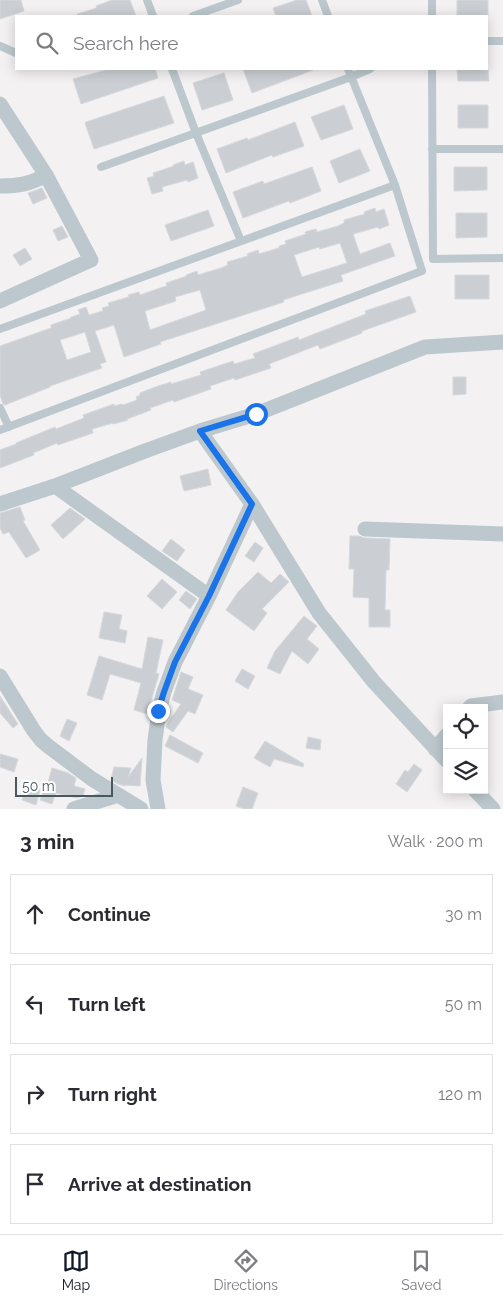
<!DOCTYPE html>
<meta charset="utf-8">
<style>
body{margin:0;font-family:Raleway,sans-serif;background:#f2f2f3;color:#2b2b33}
.controls{position:absolute;right:15px;bottom:15px;display:grid;overflow:hidden;border-radius:0px;box-shadow:0 2px 12px #0003}
.controls button{width:45px;height:45px;display:grid;place-items:center;padding:0;border:0;border-bottom:1px solid #e1e1e2;background:#fff;color:#2b2b33;font:25px sans-serif}
.scale{position:absolute;left:15px;bottom:12px;width:98px;box-sizing:border-box;padding-left:5px;border:2px solid #48585f;border-top:0;font-size:14px;line-height:18px;white-space:nowrap;color:#48585f;-webkit-text-stroke:4px #fff;paint-order:stroke}
.stop{position:absolute;width:15px;height:15px;margin:-11px;border:4px solid #1a73e8;border-radius:50%;background:#fff}
.stop.end{background:#1a73e8;border-color:#fff;box-shadow:0 1px 5px #0008}
.list{margin:0;padding:0;list-style:none}
h2{display:flex;justify-content:space-between;align-items:center;height:65px;margin:0;padding:0 20px;font-size:21px}
h2 small{font-size:16px;font-weight:400;color:#7c7c81}
.list li{display:grid;grid-template-columns:32px 1fr auto;gap:15px;align-items:center;box-sizing:border-box;height:80px;margin:0 10px 10px;padding:0 10px;border:1px solid #e1e1e2;border-radius:0px}
.list b{display:block;font-size:19px;white-space:nowrap}
.list em{font-size:16px;font-style:normal;color:#7c7c81}
.icon{flex:none;width:28px;height:28px;fill:none;stroke:currentColor;stroke-width:2;stroke-linecap:round;stroke-linejoin:round}
.map{position:relative;flex:none;width:503px;height:809px;overflow:hidden}
.search{position:absolute;background:#fff;box-shadow:0 2px 12px #0003;left:15px;right:15px;top:15px;height:55px;display:flex;align-items:center;gap:12px;box-sizing:border-box;padding:0 18px;border-radius:0px;color:#7c7c81;font-size:19px}
.sheet{height:425px;background:#fff}
nav{display:flex;justify-content:space-around;align-items:center;box-sizing:border-box;height:70px;border-top:1px solid #e1e1e2;background:#fff;font-size:14px;color:#7c7c81}
nav a{display:grid;justify-items:center;gap:2px}
nav .on{color:#111827}
.map>svg:first-child{display:block}
.building{fill:#cbcfd3;stroke:#d5d8dc;fill-rule:evenodd}
.lines{fill:none;stroke-linecap:round;stroke-linejoin:round}
.service{stroke:#bcc8cd;stroke-width:8}
.minor{stroke:#bcc8cd;stroke-width:15}
.route{stroke:#1a73e8;stroke-width:6}
</style>
<div class="map">
<svg width="503" height="809" viewBox="0 0 503 809">
<rect width="100%" height="100%" fill="#f3f1f1"/>
<!-- building -->
<path class="building" d="M0,0H21L24,11L0,19Z
M112,0H130L136,16H77V14L97,8L96,6Z
M297,0H306L312,16H276L273,8Z
M457,0H488V16H457Z
M110,69H155L158,78L81,104L73,79Z
M243,69H313V70L252,93Z
M457,69H488L489,81H458Z
M224,73L233,100L202,110L193,83Z
M164,96L174,123L94,149L85,123L86,122Z
M344,105L353,129L321,140L311,117Z
M458,105H488V128H458Z
M295,122L304,146L273,157L272,155L226,173L217,149L247,138L248,140Z
M360,149L370,171L339,183L330,161Z
M184,161L185,165L193,162L198,178L188,182L187,180L162,187L163,191L152,194L147,178L154,176L153,173L174,166L173,165Z
M312,167L321,191L290,203L289,201L243,218L233,192L263,181L264,184Z
M454,167H487V190L454,191Z
M42,188L47,198L33,204L28,193Z
M375,208L376,212L384,209L389,225L379,229L378,227L353,234L360,254L390,243L395,256L341,275L343,281L283,300L284,302L160,342L161,344L124,357L114,325L95,331L106,362L100,364L102,368L50,386V387L5,405L3,404L0,395V346L51,328V325L71,318V317L80,314L78,310L86,307L89,315L103,311L102,308L109,306L108,303L129,297L128,295L139,292L140,295L160,288L167,286L166,283L187,276L186,275L197,271L198,275L221,268L228,265L227,262L248,256L247,254L258,250L259,254L279,248V246L286,244L285,241L306,234L305,232L316,229L317,232L338,226L344,223V220L365,214L364,212ZM340,243L347,263L302,277L294,255L319,247L320,249ZM200,290L206,310L150,330L145,311L176,301L175,297ZM85,332L91,352L67,360L60,340Z
M208,210L214,226L171,241L165,225Z
M456,213H487V237L456,238Z
M62,226L68,237L58,241L53,230Z
M25,248L32,259L20,266L13,255Z
M455,275H489V299H455Z
M410,296L416,312L362,331V333L320,349L318,345L269,364L271,368L235,380L234,378L210,386L211,389L174,402L173,400L150,408L151,410L127,419L128,420L113,424V423L92,429L93,433L58,445L57,443L33,453L34,455L0,468V450L16,444V443L55,427L56,429L84,418L83,415L114,404V406L122,404L123,405L137,400L136,397L140,395V393L155,387L171,382V384L201,375L200,372L233,361L234,364L255,358L253,354L298,337L299,340L366,314L365,311Z
M453,377H466V394L453,395Z
M208,469L211,485L184,491L180,476Z
M20,507L25,520L23,521L40,550L26,558L9,532L3,534L0,528V513Z
M70,508L85,519L63,539L51,525Z
M350,536H359L365,538L390,539L389,570H386L385,610H390V627H369V598L353,597L354,569H349Z
M171,539L185,550L177,561L162,551Z
M255,542L263,548L254,562L245,556Z
M258,572L271,583L280,574L289,582L262,609L267,613L254,631L226,610L238,592Z
M162,579L177,592L162,609L147,596Z
M186,591L197,599L190,609L179,600Z
M104,612L122,615L119,629L127,631L125,643L99,638Z
M304,616L317,626L307,639L319,649L308,664L292,651L280,674L267,668L275,651Z
M148,637L163,640L156,673L159,674L147,714L134,710L141,683L110,674L102,700L87,695L99,656L142,669Z
M242,669L255,676L248,689L235,681Z
M181,672L193,677L188,689L203,695L195,714L188,711L173,732L166,727L167,724L181,704L172,700Z
M0,696L18,724L13,728L0,713Z
M67,719L77,723L69,741L60,736Z
M170,735L203,753L198,763L165,746Z
M308,737L321,740L320,750L306,748Z
M265,741L304,764L303,767L274,759L270,767L254,758Z
M0,754L18,759L14,772L0,767Z
M142,758L140,786L126,785L125,786L118,784L111,780L114,767L131,768L128,777Z
M414,764L422,770L407,792L396,784L405,770L408,772Z
M52,768L68,773L76,778L74,786L85,789L83,796L77,798L56,793L52,804L40,800L44,790H46Z
M27,786L40,790L36,805L22,800Z
M243,787L258,793L252,809H244L236,806Z"/>
<g class="lines">
<!-- service -->
<path class="service" d="M147,0L153,16
M322,0L328,16
M432,0V16
M193,16L238,0
M487,41H503
M0,46L16,53
M172,69L196,133L241,241
M432,69L433,259L503,258
M432,149H503
M101,167L351,77L370,69
M0,329L395,185
M0,408L9,427
M0,430L422,271L395,185L348,69"/>
<!-- minor -->
<path class="minor" d="M0,104L46,175L91,260L0,301
M0,186C19,186 30,184 46,175
M200,431L252,504L319,613L374,682L447,761
M55,486L209,596
M0,504L55,486L145,451L200,431L256,414L425,347L503,342
M365,529L503,534
M0,676L34,731L41,740L48,746L92,779L141,809
M469,708L471,706L503,702
M435,749L447,735
M475,790L493,809
M74,809L118,795
M158,809L153,780L155,740L159,711L164,692L175,662L209,596L252,504"/>
</g>
<g class="lines">
<!-- route -->
<path class="route" d="M158,711L164,692L175,662L209,596L252,504L200,431L256,414"/>
</g>
</svg>
<div class="controls">
<button><svg class="icon" aria-label="locate" viewBox="0 0 24 24"><circle cx="12" cy="12" r="6"/><path d="M12 2v4M12 18v4M2 12h4M18 12h4"/></svg></button>
<button><svg class="icon" aria-label="layers" viewBox="0 0 24 24"><path d="M12 4l9 5-9 5-9-5zM3 14l9 5 9-5"/></svg></button>
</div>
<div class="scale">50 m</div>
<div class="stop" style="left:256px;top:414px"></div>
<div class="stop end" style="left:158px;top:711px"></div>
<div class="search"><svg class="icon" aria-label="search" viewBox="0 0 24 24"><circle cx="10" cy="10" r="6"/><path d="M15 15l6 6"/></svg>Search here</div>
</div>
<section class="sheet">
<h2>3 min<small>Walk · 200 m</small></h2>
<ul class="list">
<li><svg class="icon" aria-label="ahead" viewBox="0 0 24 24"><path d="M12 20V5M6 11l6-6 6 6"/></svg><div><b>Continue</b></div><em>30 m</em></li>
<li><svg class="icon" aria-label="left" viewBox="0 0 24 24"><path d="M17 20v-9H6M10 6l-5 5 5 5"/></svg><div><b>Turn left</b></div><em>50 m</em></li>
<li><svg class="icon" aria-label="right" viewBox="0 0 24 24"><path d="M7 20v-9h11M14 6l5 5-5 5"/></svg><div><b>Turn right</b></div><em>120 m</em></li>
<li><svg class="icon" aria-label="arrive" viewBox="0 0 24 24"><path d="M6 21V4h12l-3 4 3 4H6"/></svg><div><b>Arrive at destination</b></div></li>
</ul>
</section>
<nav>
<a class="on"><svg class="icon" aria-label="map" viewBox="0 0 24 24"><path d="M3 6l6-2 6 2 6-2v14l-6 2-6-2-6 2zM9 4v14M15 6v14"/></svg>Map</a>
<a><svg class="icon" aria-label="directions" viewBox="0 0 24 24"><path d="M12 3l9 9-9 9-9-9zM9 14v-3h6M13 9l2 2-2 2"/></svg>Directions</a>
<a><svg class="icon" aria-label="saved" viewBox="0 0 24 24"><path d="M7 4h10v16l-5-4-5 4z"/></svg>Saved</a>
</nav>
